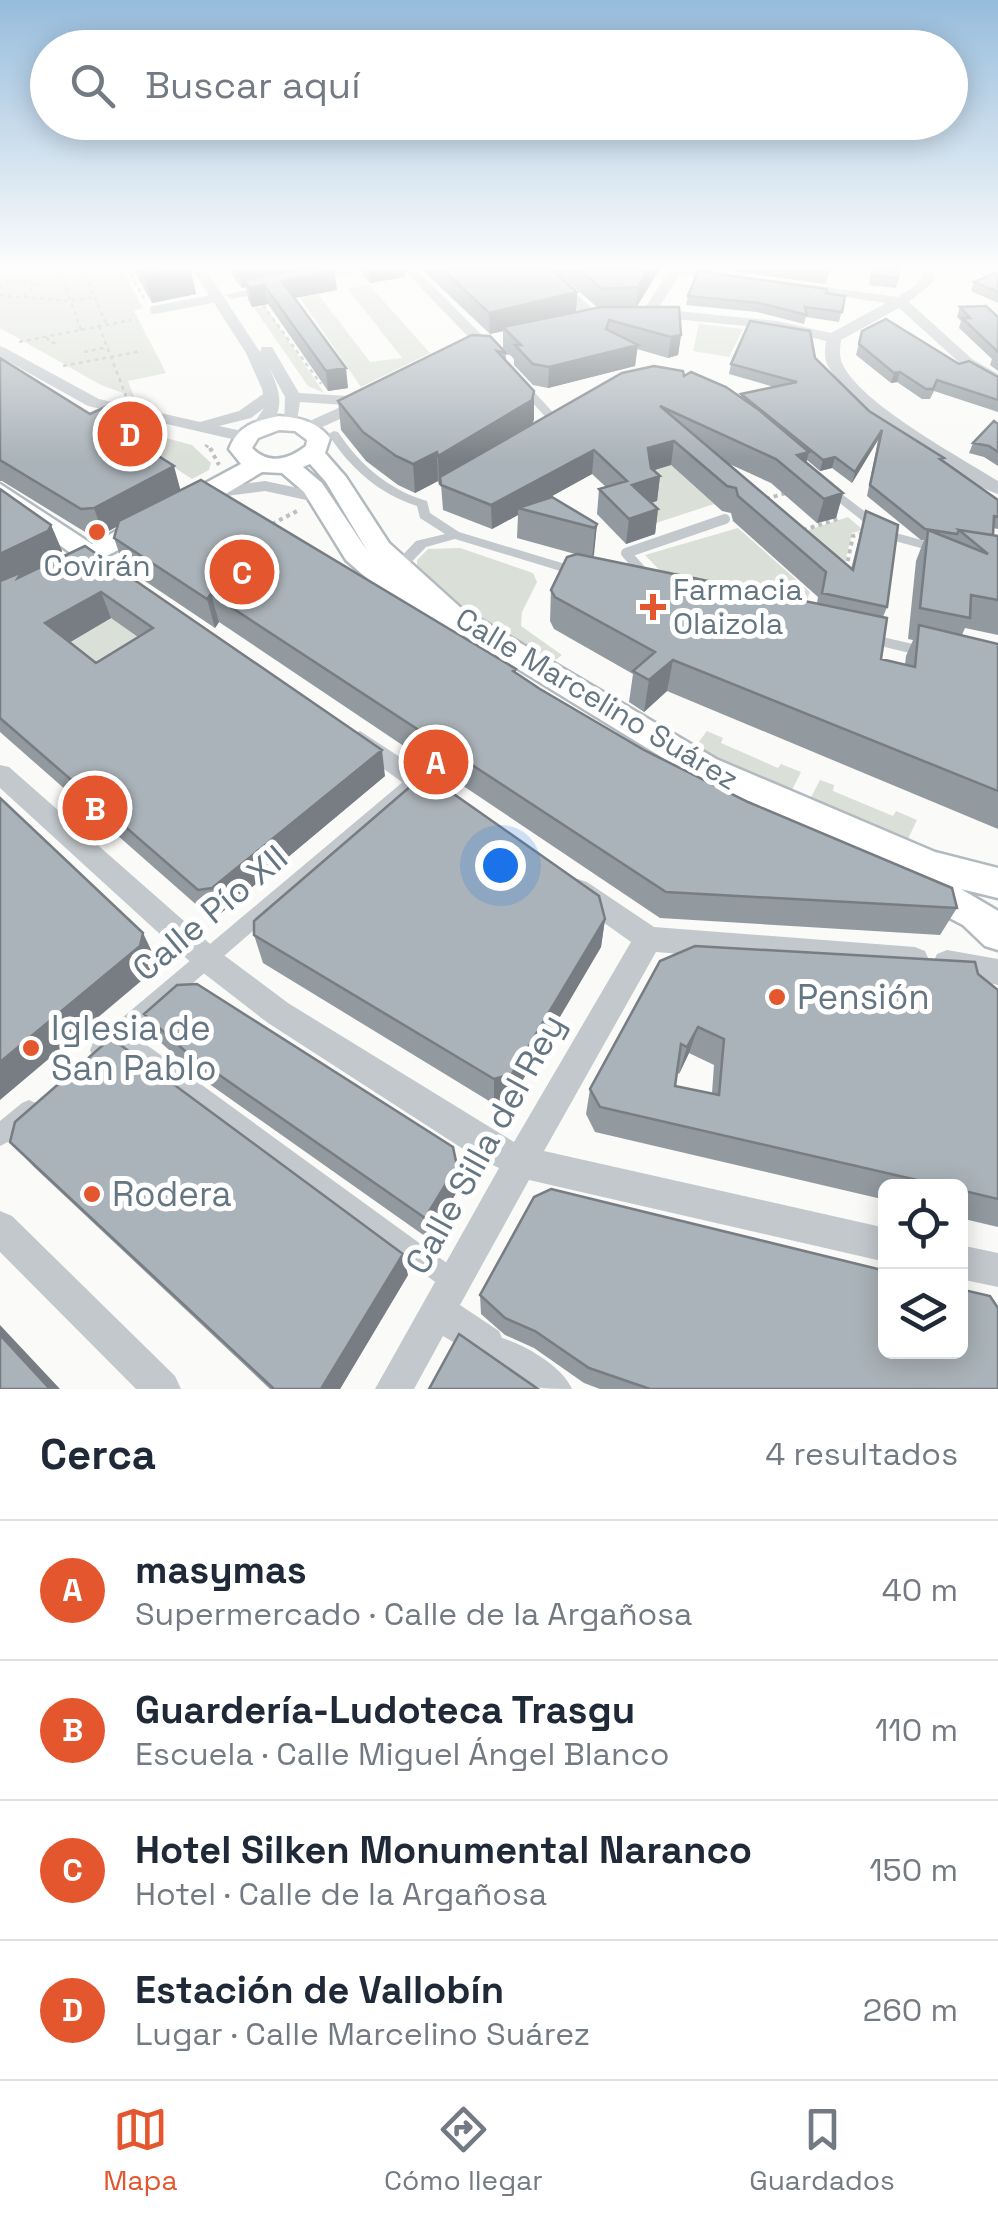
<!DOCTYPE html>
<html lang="es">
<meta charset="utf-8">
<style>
body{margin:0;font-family:"Space Grotesk",sans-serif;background:#f2f2f3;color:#1f2937}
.controls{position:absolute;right:30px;bottom:30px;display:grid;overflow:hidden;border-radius:15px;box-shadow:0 5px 25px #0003}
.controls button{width:90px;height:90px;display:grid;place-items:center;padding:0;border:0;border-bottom:2px solid #e0e1e3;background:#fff;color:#1f2937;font:50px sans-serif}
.you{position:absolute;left:500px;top:865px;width:35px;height:35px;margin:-25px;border:8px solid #fff;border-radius:50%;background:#1a73e8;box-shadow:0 0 0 15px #1a73e833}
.badge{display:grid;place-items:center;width:65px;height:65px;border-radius:50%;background:#e4572e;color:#fff;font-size:32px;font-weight:700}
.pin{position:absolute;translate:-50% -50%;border:5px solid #fff;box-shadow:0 2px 10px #0006}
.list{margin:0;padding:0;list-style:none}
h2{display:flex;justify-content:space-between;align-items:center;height:130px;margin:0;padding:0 40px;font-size:42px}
h2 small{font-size:32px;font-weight:400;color:#747a83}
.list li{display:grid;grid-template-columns:65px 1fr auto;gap:30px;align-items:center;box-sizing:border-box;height:140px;padding:0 40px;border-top:2px solid #e0e1e3}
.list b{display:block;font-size:38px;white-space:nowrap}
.list p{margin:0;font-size:32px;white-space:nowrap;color:#747a83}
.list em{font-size:32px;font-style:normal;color:#747a83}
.icon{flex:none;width:55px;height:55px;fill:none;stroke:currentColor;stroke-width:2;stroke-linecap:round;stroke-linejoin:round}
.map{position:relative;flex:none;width:998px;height:1389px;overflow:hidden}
.search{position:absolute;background:#fff;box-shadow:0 5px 25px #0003;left:30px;right:30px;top:30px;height:110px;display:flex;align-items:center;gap:25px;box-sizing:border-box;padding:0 35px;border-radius:55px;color:#747a83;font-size:38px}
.sheet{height:690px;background:#fff}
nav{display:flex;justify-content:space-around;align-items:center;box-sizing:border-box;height:140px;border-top:2px solid #e0e1e3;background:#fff;font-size:28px;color:#747a83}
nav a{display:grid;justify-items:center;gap:5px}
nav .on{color:#e4572e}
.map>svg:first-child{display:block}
.green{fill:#dadfd7}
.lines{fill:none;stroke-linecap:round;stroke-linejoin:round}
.secondary-casing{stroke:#b3babf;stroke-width:5}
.path-far1{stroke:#bbbfc2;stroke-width:2.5;stroke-dasharray:4 4;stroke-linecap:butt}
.path{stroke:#bbbfc2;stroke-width:4;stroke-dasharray:4 4;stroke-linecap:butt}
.service-far1{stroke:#c3c8cc;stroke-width:8}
.service{stroke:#c3c8cc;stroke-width:10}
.pedestrian{fill:#c3c8cc;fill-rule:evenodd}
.minor{fill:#c3c8cc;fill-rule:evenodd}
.secondary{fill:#fff;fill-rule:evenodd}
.wall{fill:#929a9f;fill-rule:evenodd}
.shaded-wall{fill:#777d82}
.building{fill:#aab3b9;stroke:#777d82;stroke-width:2.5;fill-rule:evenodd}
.poi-dot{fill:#e4572e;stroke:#fff;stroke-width:4}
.labels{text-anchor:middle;stroke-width:10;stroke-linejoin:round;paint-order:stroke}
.poi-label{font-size:30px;fill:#657683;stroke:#fff}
.street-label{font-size:30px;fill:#657683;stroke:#fff}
.near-street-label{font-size:35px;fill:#657683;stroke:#fff}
.near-poi-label{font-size:35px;fill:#657683;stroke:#fff;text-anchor:start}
</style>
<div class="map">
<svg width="998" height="1389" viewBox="0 0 998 1389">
<rect width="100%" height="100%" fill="#fafaf8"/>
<!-- green -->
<path class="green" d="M0,267H120L143,308L134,311L166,373L128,381L134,397L101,385L0,328Z
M369,285L430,353L361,387L300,298L318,294L370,362L402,358L348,289Z
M265,306L324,393L308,386L254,308Z
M699,324L743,329L729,357L693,351Z
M162,437L192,445L211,463L209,470L192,479L143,447Z
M671,465L714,504L647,526L629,509L632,477Z
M848,517L863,530L852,533L842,575L793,535Z
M738,528L810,592L803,610L668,579L645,555Z
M460,548L533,573L537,582L522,612L521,626L562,655L551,663L474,616L417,569V560L428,549Z
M137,602L153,648L107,690L57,650Z
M707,731L723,738L721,743L778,768L781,764L801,772L791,792L695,747Z
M820,780L834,785L833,791L893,816L896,811L917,820L907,841L809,801Z"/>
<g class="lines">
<defs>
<path id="secondary" d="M279,416C300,418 316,421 330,438L325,453L346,477L389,543L461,608L716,759L935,852L998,868V898L961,889L998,911V950L985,946L963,925L908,896L903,885L911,873L694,777L463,635L459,641H439L346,560L304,492L282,473L262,472L219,498L0,611V591L72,554L0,502V484L92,544L241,464L229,449C238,425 255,421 279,416ZM279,430L295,431L307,440L306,446C288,460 269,465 252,448L258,438ZM310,464L326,482L368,552L322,483L303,467Z"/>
</defs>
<!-- secondary casing -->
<use href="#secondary" class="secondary-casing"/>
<!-- path-far1 -->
<path class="path-far1" d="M127,267L146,302
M82,268L106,323
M0,288L8,281L38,283L23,297
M0,295L70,301L94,297
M263,305L321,384
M99,326L126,396
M81,330L60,272L91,267
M47,337L49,342L56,343
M19,342L131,320
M84,352L108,347
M63,366L142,351
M205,445L213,450
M137,446L160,435"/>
<!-- path -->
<path class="path" d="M210,448L219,465
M766,499L786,493
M272,524L299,510
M803,530L841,518
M846,569L853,536L860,534"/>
<!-- service-far1 -->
<path class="service-far1" d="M154,310L217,298"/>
<!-- service -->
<path class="service" d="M648,578L626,553L725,519"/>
<!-- pedestrian -->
<path class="pedestrian" d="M517,382H525L560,420V424H552L517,386Z
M334,431L338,432C360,465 389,490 427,501L430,513L459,532L585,570L587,573L580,577L455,539L426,547L403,571H393L391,568L393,565L416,541L445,534L420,518L417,506C379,494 350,468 328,434Z
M826,482L892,532L944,546L945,549L939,553L884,538L822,489L820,486Z
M865,633L926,647L933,652L926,657L860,641L858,638L860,635Z
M416,774L422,776L424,780L422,784L133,1035L462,1274L466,1282L462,1290L454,1294L446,1290L118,1048L100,1060L93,1057L90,1050L93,1043L110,1028L410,776Z
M29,1100L36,1103L39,1110C34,1124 14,1140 0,1146V1121L22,1103Z"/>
<!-- minor -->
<path class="minor" d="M191,267H204L260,352L262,347H272L299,393L365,397L373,402L371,405L309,433L301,428L303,424L345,405L300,402L296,427H284L285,397L266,362C280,389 288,409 264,433H252L250,429L264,408L251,418L219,426L251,433V441L245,442L88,406L0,357V346L5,348L99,399L200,422L239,411L263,394L262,389L246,353Z
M356,267H382L232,299L225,295Z
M401,267H414L489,342V348H479Z
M532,267H546L601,316V322H591Z
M671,267L727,272L734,276L727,280L680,274L658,309L777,321L831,333L886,303L764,285L757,281L759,278L898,297L916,285L926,267H938L934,281L909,302L972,359L998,374V386L962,365L899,308L841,340C840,348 839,355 842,363C859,403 960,457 998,481V494C963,484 841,397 827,364C824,356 825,349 826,341L777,329L644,316L642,313Z
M265,481L326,494L329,498L320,503L265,491L210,498L201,493L210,488Z
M360,731L449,789L452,796L449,803L440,806L431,803L352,746L348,740L352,734Z
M0,765L9,767L217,950L288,1003L514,1142L631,942L569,898L565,890L569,882L578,879L587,882L654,927L915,947L925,951L929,960L925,969L915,973L656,952L544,1151L886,1228V1262L529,1180L460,1305L499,1331L502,1338C525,1345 562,1366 572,1389C542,1389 503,1389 487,1362L443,1336L414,1389H375L499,1168L474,1156L268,1023L197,968L0,788Z
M947,950L998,959V985L937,972L933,963L937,954Z
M0,1211L12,1216L175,1376L181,1389H136L0,1252Z
M960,1245L998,1253V1287L960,1279Z"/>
<!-- secondary -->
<use href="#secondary" class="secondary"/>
</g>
<!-- wall -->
<path class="wall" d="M132,267H190L196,294L152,303Z
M230,267H331L334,271L337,290L295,298L348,388L328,391L268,304L252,307L248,299L246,287L242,288L232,275Z
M362,267H404L405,277L370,283L363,275Z
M419,267H549L577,292L576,312L598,308L551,267H661L636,307L681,335L678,355L668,358L637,349L635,366L548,388L533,385L514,365V359L503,348V331L490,334Z
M701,267H831L826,284Z
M871,267H899L898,278L896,288L869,285Z
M998,272V303L971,291L974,282Z
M826,293L845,296L839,322L806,317L804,324L757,312L686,305L688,296Z
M960,307L998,317V371L990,365L992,359L959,328L961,321L957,317Z
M862,331L998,377V412L934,391L930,399H922L897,382L891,383L856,355Z
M472,335L506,353V361L534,419L532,424L684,376L741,397V394L774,387L729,374L731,364L815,358L869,411L998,500V529L993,528V535L998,536V635L965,628L962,635L998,644V829L667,691L644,712L629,702L633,674L554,629L550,621L551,590L575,554L517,538L518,515L492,529L443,510L441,484L439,485L438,481L415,493L398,485L366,461L341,430L338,401ZM878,440L867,496L921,540H924L916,561L908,639L913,640L906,656L905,665L881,659L883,617L887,607L866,511L851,569L725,462L771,483L817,523L836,518L843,493L806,462L807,460L820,471L832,468L852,483ZM671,465L722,511L731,513L733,521L818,597L817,603L593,557L597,524L546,499L592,474L606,487L599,489L597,514L626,544L655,534L658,509L651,502L657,501L660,476L654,470Z
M0,358L90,414L143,440L137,443L181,490L516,669V673L540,689L644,750L957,908L940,935L660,918L219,622L215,628L124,567L114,538L118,526L103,534L90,535L2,481H0Z
M998,424V466L984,457L969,453L973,443Z
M0,489L51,525L62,551L58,557L24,576L85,546L385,776L221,913L208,915L0,732ZM111,618L138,637L96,663L70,642Z
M605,919L601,947L511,1100L494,1104L263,963L254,935Z
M660,961L978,974L998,990V1227L960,1218V1186H886V1200L595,1132L586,1114L590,1089ZM689,1053L714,1065L712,1093L675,1086L677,1072L679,1074Z
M144,1014L457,1166L459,1188L429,1239L198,1076L158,1040Z
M10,1142L408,1275L340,1389H270L34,1167Z
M480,1295L998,1389H600L584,1383L534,1348L505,1335L481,1314Z"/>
<!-- shaded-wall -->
<path class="shaded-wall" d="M238,267H321L245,280L246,287L242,288Z
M369,267H404L405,277L370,283Z
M650,267H661L636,308L638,287Z
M190,268L196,294L152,303L145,276Z
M334,271L337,290L285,300L282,281Z
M264,285L268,304L252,307L249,288Z
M577,292L576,314L503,327V331L490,334L489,313Z
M681,335L678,355L668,358L671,337Z
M638,345L635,366L548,388L549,367Z
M346,368L348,388L328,391L326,371Z
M900,372L897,382L891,383L894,373Z
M534,391V419L531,429L439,485L438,456Z
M136,414L143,440L130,446L116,423Z
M882,430L878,440L852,483L855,472Z
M674,441L671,465L645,473L648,448Z
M594,450L592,474L527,510L518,508V515L492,529L491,505Z
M437,452L438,481L415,493L413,464Z
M809,452L803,476L797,455Z
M835,457L832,468L820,471L823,460Z
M174,466L181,492L103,534L94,508Z
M660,476L657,501L629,510L632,485Z
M843,493L836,518L817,523L824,499Z
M658,509L655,534L626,544L629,519Z
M597,524L594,555L592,559L595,528Z
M51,525L62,551L58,557L23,575L33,598L0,587V554Z
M101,592L111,618L57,650L45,623Z
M211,594L219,622L215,628L207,599Z
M673,660L667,691L644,712L649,680Z
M382,750L385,776L221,913L212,888Z
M605,919L601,947L511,1100L494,1104V1079Z
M143,933L155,958L153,971L0,1100V1062Z
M698,1027L689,1053L679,1074L687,1047Z
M457,1166L459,1188L429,1239L425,1218Z
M403,1254L408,1275L340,1389H321Z
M0,1325L60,1389H50L0,1335Z"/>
<!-- building -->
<path class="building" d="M140,267H190V268L145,276Z
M311,267H331L334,271L282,281L346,368L326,371L264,285L249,288L245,280Z
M440,267H549L577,292L489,313Z
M576,267H650L638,287L602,289Z
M872,267H899L898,278L872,275Z
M698,271L827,289L826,293L845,296L842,312L805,307L807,315L759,303L688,296Z
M998,272V292L974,282Z
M986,306L998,317V352L962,318H970L960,307Z
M601,307H679L681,335L671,337L609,320L606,329L638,345L549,367L533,364L515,345H521L503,327Z
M886,319L959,364L969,361L998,377V400L937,380L933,389H926L900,372L894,373L859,344L862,331Z
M750,321L810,331L815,358L869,411L944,458L940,459L998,500V517L994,516L993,535L959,530L957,534L925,529L870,485L882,430L855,472L835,457L823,460L741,394L797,382L731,364Z
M472,335L490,336L506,353L497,351L534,391L532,400L438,456L437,452L413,464L396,456L363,432L338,401Z
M0,358L90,414L116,402L136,414L116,423L133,433L127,436L174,466L94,508L81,509L0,460Z
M654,366L683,371L684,376L691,372L726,387L759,410L809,452L797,455L843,493L824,499L776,459L660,406L853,570L866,511L898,525L887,607L822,593L826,572L738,496L736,488L727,486L674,441L648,448L651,468L660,476L632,485L658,509L629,519L599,489L627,481L594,450L491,505L441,485L440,477L622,373Z
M994,421L998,424V452L989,446L973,443Z
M201,480L516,669L513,671L540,689L644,750L748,802L952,888L957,908L666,892L211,594L207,599L114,538L119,521Z
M0,489L51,525L48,531L0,554Z
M552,497L597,524L595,528L518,508Z
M928,530L988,554L959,530L998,536V600L971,595L970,618L920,608Z
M85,546L382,750L212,888L198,890L0,718V581L22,572L18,578ZM101,592L153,628L96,663L45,623Z
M577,554L887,618L881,659L915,667L919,625L998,644V791L673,660L649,680L633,671L655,652L555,597L551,590L567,557Z
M431,778L599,896L605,919L512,1074L494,1079L254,935V921L419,779Z
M0,798L143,933L140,946L0,1062Z
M695,946L975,962L978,974L998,990V1199L960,1190V1186H943L600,1107L590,1089L660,961ZM698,1027L724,1039L719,1095L675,1086L681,1044L687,1047Z
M197,984L453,1147L457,1166L425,1218L185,1051L144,1014L177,985Z
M111,1038L403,1254L321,1389H274L10,1142L15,1122Z
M551,1189L886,1271V1352H960V1289L990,1296L998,1308V1389H650L589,1368L535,1331L505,1318L480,1295L534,1197Z
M459,1334L538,1389H429Z
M0,1335L50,1389H0Z"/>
<!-- sky -->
<linearGradient id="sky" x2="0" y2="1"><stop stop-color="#96bcdc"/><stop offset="0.58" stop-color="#fdfdfc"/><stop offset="1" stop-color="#fdfdfc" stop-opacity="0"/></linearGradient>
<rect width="998" height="461" fill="url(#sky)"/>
<!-- markers -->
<g class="poi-dot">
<circle cx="97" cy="532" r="10"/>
<path d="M648 592h10v10h10v10h-10v10h-10v-10h-10v-10h10z"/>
<circle cx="777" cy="997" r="10"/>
<circle cx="31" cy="1048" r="10"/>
<circle cx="92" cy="1194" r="10"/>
</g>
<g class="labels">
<!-- poi labels -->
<g class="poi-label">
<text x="97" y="576">Covirán</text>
<text x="673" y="600" text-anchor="start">Farmacia<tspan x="673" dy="34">Olaizola</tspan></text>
</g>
<!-- street labels -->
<g class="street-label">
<text transform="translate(597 699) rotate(31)" y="10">Calle Marcelino Suárez</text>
</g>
<!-- near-street labels -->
<g class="near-street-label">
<text transform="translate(210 913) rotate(-40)" y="12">Calle Pío XII</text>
<text transform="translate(485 1144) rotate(-61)" y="12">Calle Silla del Rey</text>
</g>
<!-- near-poi labels -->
<g class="near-poi-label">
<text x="797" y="1009">Pensión</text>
<text x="51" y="1040">Iglesia de<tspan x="51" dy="40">San Pablo</tspan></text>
<text x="112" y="1206">Rodera</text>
</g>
</g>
</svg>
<div class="controls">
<button><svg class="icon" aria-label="locate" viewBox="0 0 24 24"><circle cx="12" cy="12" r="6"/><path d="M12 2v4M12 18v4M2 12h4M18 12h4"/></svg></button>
<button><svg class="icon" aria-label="layers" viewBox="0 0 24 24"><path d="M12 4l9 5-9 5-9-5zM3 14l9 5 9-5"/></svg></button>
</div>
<div class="you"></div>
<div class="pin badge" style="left:436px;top:762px">A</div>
<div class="pin badge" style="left:95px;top:808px">B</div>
<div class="pin badge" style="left:242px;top:572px">C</div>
<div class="pin badge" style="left:130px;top:434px">D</div>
<div class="search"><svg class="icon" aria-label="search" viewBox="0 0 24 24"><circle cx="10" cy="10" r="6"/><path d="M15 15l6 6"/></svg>Buscar aquí</div>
</div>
<section class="sheet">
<h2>Cerca<small>4 resultados</small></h2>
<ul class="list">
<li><span class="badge">A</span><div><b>masymas</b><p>Supermercado · Calle de la Argañosa</p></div><em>40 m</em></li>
<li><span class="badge">B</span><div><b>Guardería-Ludoteca Trasgu</b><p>Escuela · Calle Miguel Ángel Blanco</p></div><em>110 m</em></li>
<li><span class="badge">C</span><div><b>Hotel Silken Monumental Naranco</b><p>Hotel · Calle de la Argañosa</p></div><em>150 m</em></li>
<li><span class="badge">D</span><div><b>Estación de Vallobín</b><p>Lugar · Calle Marcelino Suárez</p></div><em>260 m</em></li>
</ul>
</section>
<nav>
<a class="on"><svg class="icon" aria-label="map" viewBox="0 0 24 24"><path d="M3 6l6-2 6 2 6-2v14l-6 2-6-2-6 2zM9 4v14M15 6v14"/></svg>Mapa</a>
<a><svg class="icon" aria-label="directions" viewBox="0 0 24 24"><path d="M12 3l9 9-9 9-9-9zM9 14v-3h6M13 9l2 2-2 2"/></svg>Cómo llegar</a>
<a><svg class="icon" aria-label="saved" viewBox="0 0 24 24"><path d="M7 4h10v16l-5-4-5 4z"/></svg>Guardados</a>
</nav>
